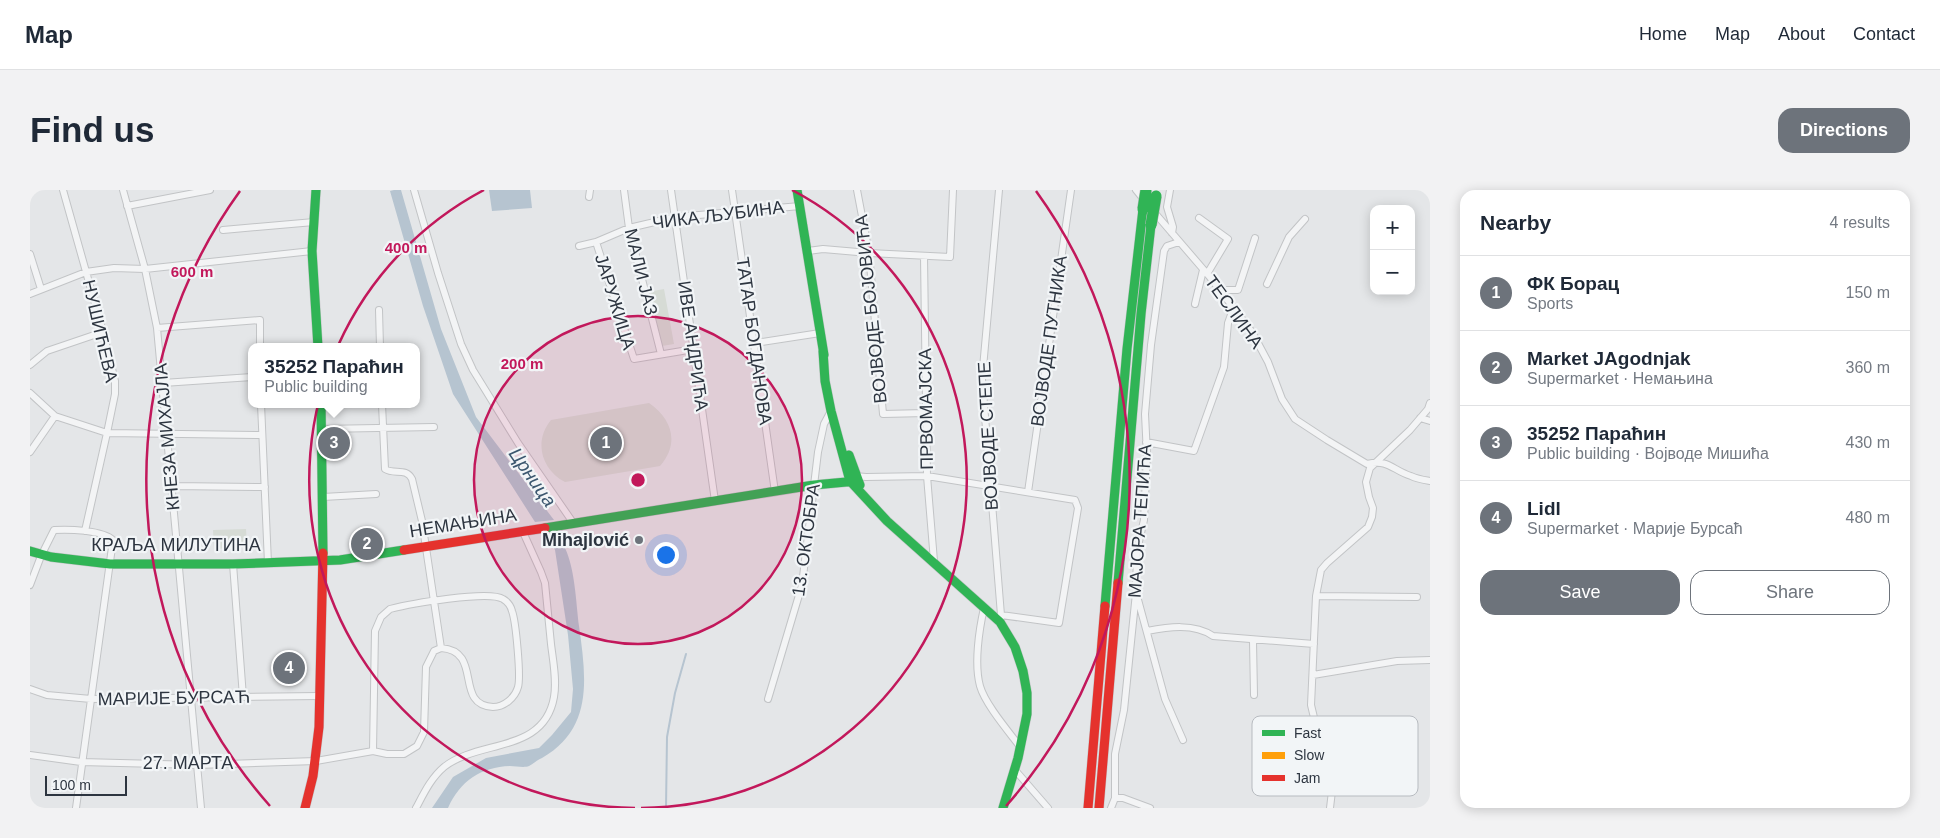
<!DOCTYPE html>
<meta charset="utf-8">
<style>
body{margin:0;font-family:Helvetica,sans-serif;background:#f2f2f3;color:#1f2937}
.controls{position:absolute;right:15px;top:15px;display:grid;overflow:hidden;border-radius:10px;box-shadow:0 2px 12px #0003}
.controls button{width:45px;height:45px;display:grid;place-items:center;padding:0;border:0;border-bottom:1px solid #e0e1e3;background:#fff;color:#1f2937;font:25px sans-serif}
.scale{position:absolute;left:15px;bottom:12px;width:82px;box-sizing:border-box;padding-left:5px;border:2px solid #2d3540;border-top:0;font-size:14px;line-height:18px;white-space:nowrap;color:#2d3540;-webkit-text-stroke:4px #f2f5f7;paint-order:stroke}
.you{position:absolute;left:635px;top:364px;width:18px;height:18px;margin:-12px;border:4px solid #fff;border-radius:50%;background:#1a73e8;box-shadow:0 0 0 8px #1a73e833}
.badge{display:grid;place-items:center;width:32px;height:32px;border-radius:50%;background:#6d737b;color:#fff;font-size:16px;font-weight:700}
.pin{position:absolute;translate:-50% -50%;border:2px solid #fff;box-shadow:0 1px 5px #0006}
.popup{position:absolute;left:218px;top:153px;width:172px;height:65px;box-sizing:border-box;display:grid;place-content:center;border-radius:10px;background:#fff;filter:drop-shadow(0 1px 4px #0005);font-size:16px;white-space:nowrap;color:#747a83}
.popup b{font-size:19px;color:#1f2937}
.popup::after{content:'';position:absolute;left:50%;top:100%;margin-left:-10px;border:10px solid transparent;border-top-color:#fff}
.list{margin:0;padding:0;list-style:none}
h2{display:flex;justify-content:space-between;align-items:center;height:65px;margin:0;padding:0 20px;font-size:21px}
h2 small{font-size:16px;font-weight:400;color:#747a83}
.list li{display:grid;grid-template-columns:32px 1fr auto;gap:15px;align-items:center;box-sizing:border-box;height:75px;padding:0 20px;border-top:1px solid #e0e1e3}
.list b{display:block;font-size:19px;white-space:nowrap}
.list p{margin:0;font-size:16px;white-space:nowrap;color:#747a83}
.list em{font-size:16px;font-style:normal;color:#747a83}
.actions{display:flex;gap:10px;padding:15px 20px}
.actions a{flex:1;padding:11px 0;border:1px solid #6d737b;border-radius:15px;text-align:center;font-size:18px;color:#6d737b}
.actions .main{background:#6d737b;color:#fff}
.map{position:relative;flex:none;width:1400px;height:618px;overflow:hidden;border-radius:15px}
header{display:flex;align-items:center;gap:30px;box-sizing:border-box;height:70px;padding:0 25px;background:#fff;border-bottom:1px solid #e0e1e3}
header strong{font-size:24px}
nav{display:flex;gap:28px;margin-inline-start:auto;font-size:18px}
.intro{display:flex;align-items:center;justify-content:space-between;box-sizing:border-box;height:120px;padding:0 30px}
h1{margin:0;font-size:35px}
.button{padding:12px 22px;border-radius:15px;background:#6d737b;color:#fff;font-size:18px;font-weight:700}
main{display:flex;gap:30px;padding:0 30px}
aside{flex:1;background:#fff;border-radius:15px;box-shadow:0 2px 12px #0003}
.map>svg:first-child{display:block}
.green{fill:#d6dbd5}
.water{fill:#b6c4d0}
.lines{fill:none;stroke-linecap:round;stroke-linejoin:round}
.stream{stroke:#b6c4d0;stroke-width:2}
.street-casing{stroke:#c2c4c6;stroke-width:8}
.fast-casing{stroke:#c2c4c6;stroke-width:10}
.jam-casing{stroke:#c2c4c6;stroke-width:10}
.street{stroke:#f3f4f5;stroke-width:6}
.fast{stroke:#30b455;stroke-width:9}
.jam{stroke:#e5322d;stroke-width:9}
.fast-bridge-casing{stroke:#b7b9bc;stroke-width:12;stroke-linecap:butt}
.fast-bridge{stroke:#30b455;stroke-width:11}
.ring{fill:none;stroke:#c2185b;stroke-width:2.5}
.poi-dot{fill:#6d737b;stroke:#f2f5f7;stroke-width:2}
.labels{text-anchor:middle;stroke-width:4.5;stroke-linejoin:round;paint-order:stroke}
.street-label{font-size:18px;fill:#2d3540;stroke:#f2f5f7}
.poi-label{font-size:18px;font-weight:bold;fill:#2d3540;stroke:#f2f5f7;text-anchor:end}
.water-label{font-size:19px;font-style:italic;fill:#3b576f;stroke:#f2f5f7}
.key{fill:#f2f5f7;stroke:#b7bbc0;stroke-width:1}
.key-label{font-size:14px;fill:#2d3540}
.centre{fill:#c2185b;stroke:#f2f5f7;stroke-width:2.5}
.ring-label{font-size:15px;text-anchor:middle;font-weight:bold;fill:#c2185b;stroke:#f2f5f7;stroke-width:4.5;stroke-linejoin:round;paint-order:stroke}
</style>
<header>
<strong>Map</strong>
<nav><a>Home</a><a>Map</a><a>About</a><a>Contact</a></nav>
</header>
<div class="intro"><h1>Find us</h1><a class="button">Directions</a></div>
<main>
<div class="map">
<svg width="1400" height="618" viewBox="0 0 1400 618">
<rect width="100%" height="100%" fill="#e4e6e8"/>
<!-- green -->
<path class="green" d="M634,99L644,154L632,156L618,102Z
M619,213C642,229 650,253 630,276L535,292C512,280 503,252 521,230Z
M216,339L217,357L184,359L183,340Z"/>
<!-- water -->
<path class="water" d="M364,0H371L411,139L446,227L524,330L505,332L423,204L393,116L360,1Z
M459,0H500L502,18L462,21Z
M527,344C529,349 533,353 535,358C545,379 546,412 549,436C556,487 564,538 512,568C507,570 503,574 499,576C494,578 486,576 480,576C451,577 430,591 418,618H402L423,587L456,568L509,558L522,545L541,522L543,499L538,445L525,360L518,346Z"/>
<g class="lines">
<!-- stream -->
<path class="stream" d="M636,618L637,547L645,503L656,464"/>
<defs>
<path id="street" d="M33,0L73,142L85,191V204L77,243L55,341
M93,0L115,79L127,138L171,618
M384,0L408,83L431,154L443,180L488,253L544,334
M594,0L599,38L631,164
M641,0L685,311
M702,0L745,302
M827,0L839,63L853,224L896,223
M969,0L952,189L971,425L970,432
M1106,0L1114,10
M1140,0L1137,17L1143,37L1142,43
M559,7L560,0
M97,16L180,0
M1124,22L1179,86L1222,142L1238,172L1252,209L1265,229L1297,250L1337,274C1359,269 1362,280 1381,286C1387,289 1394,290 1400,291
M1169,28L1198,49L1177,84
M193,40L284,32
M566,52L604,169L664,159
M549,56L566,52L599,38L646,27L770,16
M778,61L793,59L839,63L920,67L923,0
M0,64L11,99
M894,66L897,286L904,371
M1237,94L1259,47L1275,29
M1189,100H1208L1225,48
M0,104L56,82L84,78L115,79L282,61
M1165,114L1173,80
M349,120L350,157
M127,138L230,130V157
M725,153L790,143
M0,175L17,161L73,142
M133,193L222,187
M0,203L25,226L77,243L232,245
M231,214L238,373
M352,214L355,279C364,285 376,277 382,289L392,331L411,458
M1390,228L1400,231
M291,239L404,237
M1116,252L1164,261L1194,177L1198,133L1203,119
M0,262L25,226
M825,286L836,287L897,286L1045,310L1048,318L1029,433L971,425
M142,296L235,297
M998,302L1041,0
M293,307L346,304
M203,374L213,507
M0,395L11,366L24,340C38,339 73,340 83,350L46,618
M1107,406L1135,509L1153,550
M1286,406L1387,407
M954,418C949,440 944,474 950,496C955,514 979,542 991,558
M1117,441C1138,437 1164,433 1183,446L1284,454
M1223,451L1224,505
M1283,485L1367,471L1400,470
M0,499L17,505L61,509L290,506
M738,509L772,395L788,262L794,234L801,221
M343,561L345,441L351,427L360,419C379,414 459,400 473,409C478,412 481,417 482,421C486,432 491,487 488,497C485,508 474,517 463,517C423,515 454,461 411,458
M0,565L51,572L168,575L286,571L343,561L357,564H374L387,556L394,542L396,477L404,461L411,458
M985,580L1018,618
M1085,608H1093L1120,618
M386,618C394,603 401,588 414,577C449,549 514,564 524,507C527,490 523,471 521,454C519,433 517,413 515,393L511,382L493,342
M1081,618L1085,608V564L1094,520L1106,403L1107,360L1114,330L1117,265L1115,224L1121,155L1134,61L1137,56L1149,52
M1300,618L1304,584L1302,565L1286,536L1281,515L1286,406L1291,380L1297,373L1338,337L1342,327L1343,318L1339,307L1336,292L1340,278L1380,240L1398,219L1400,213"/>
<path id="fast" d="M286,0L282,61L288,157
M767,0L794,165
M793,161L795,191L801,221L820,291L857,331L970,432L985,457L993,481L997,503V524L988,568L973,618
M291,214L293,363
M819,265L830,295
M515,338L784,295L827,291
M0,361L21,367L80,374H203L310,370L374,360
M1088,393L1111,124L1121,35
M1075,416L1097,159L1113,19"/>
<path id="jam" d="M374,360L515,338
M275,618L283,586L289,537L293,363
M1058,618L1075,416
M1069,618L1088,393"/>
</defs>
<!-- street casing -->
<use href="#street" class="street-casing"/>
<!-- fast casing -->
<use href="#fast" class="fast-casing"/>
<!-- jam casing -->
<use href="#jam" class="jam-casing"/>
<!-- street -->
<use href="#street" class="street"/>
<!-- fast -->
<use href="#fast" class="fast"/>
<!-- jam -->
<use href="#jam" class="jam"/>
<defs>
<path id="fast-bridge" d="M1113,19L1116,0
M1121,35L1126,6"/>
</defs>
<!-- fast-bridge casing -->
<use href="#fast-bridge" class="fast-bridge-casing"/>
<!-- fast-bridge -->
<use href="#fast-bridge" class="fast-bridge"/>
</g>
<!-- distance rings -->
<circle cx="608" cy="290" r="164" fill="#c2185b" fill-opacity=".12"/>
<g class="ring">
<circle cx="608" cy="290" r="164"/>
<path d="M605 618A328 328 0 0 1 454 0M762 0A328 328 0 0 1 611 618"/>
<path d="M240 616A492 492 0 0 1 210 1M1006 1A492 492 0 0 1 976 616"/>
</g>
<!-- markers -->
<circle class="poi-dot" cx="609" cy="350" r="5"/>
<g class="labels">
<!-- street labels -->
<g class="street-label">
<text transform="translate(688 25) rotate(-7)" y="6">ЧИКА ЉУБИНА</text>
<text transform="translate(611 82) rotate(76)" y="6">МАЛИ ЈАЗ</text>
<text transform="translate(585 112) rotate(73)" y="6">ЈАРУЖИЦА</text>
<text transform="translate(841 119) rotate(-96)" y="6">ВОЈВОДЕ БОЈОВИЋА</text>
<text transform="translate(1204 122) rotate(54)" y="6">ТЕСЛИНА</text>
<text transform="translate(70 141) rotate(77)" y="6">НУШИЋЕВА</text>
<text transform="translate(724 151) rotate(82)" y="6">ТАТАР БОГДАНОВА</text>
<text transform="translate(1019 151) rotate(-82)" y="6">ВОЈВОДЕ ПУТНИКА</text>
<text transform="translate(663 156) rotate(82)" y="6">ИВЕ АНДРИЋА</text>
<text transform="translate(896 219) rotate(-91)" y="6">ПРВОМАЈСКА</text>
<text transform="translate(958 246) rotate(-93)" y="6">ВОЈВОДЕ СТЕПЕ</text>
<text transform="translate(137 247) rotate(-95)" y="6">КНЕЗА МИХАЈЛА</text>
<text transform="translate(1110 331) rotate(-86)" y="6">МАЈОРА ТЕПИЋА</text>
<text transform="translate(433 333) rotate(-9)" y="6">НЕМАЊИНА</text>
<text transform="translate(776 350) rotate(-82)" y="6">13. ОКТОБРА</text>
<text x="146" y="361">КРАЉА МИЛУТИНА</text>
<text transform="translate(144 508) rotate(-1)" y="6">МАРИЈЕ БУРСАЋ</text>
<text x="158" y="579">27. МАРТА</text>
</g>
<!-- poi labels -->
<g class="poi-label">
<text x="599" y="356">Mihajlović</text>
</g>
<!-- water labels -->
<g class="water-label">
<text transform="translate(503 287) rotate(55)" y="7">Црница</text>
</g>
</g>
<!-- legend -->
<rect x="1222" y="526" width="166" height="80" rx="8" class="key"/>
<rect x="1232" y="540" width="23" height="6" fill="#30b455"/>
<rect x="1232" y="562" width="23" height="7" fill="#ff9f0a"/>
<rect x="1232" y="585" width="23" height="6" fill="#e5322d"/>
<g class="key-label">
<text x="1264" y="548">Fast</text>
<text x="1264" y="570">Slow</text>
<text x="1264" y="593">Jam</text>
</g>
<circle cx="608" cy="290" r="8" class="centre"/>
<g class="ring-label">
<text x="376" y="63">400 m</text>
<text x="162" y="87">600 m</text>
<text x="492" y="179">200 m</text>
</g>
</svg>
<div class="controls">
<button>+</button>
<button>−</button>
</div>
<div class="scale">100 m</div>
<div class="you"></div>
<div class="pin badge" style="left:576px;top:253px">1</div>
<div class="pin badge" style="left:337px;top:354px">2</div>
<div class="pin badge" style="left:304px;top:253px">3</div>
<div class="popup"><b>35252 Параћин</b>Public building</div>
<div class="pin badge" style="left:259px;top:478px">4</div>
</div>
<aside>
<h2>Nearby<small>4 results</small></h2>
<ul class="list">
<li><span class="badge">1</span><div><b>ФК Борац</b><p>Sports</p></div><em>150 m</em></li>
<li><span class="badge">2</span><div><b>Market JAgodnjak</b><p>Supermarket · Немањина</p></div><em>360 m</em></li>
<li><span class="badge">3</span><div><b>35252 Параћин</b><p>Public building · Војводе Мишића</p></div><em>430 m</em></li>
<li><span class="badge">4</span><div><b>Lidl</b><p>Supermarket · Марије Бурсаћ</p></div><em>480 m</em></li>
</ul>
<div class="actions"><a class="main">Save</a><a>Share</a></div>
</aside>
</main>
